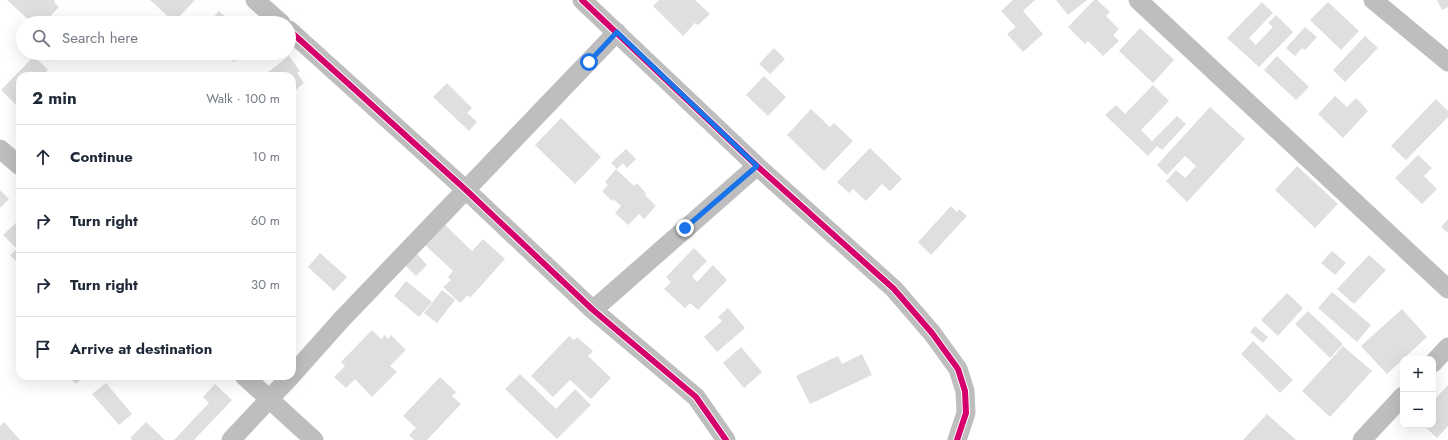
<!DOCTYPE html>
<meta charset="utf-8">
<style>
body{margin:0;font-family:Jost,sans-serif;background:#f2f2f3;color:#1f2937}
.controls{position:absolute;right:12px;bottom:12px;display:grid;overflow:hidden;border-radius:8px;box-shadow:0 4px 16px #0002}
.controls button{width:36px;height:36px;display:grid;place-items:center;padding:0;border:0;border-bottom:1px solid #e0e1e3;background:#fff;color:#1f2937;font:20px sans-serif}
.stop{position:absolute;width:12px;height:12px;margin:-9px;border:3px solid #1a73e8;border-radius:50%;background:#fff}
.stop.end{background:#1a73e8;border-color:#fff;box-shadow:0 1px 4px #0008}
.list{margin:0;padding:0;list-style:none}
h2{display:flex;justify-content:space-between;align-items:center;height:52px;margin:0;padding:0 16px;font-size:17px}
h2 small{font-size:13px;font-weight:400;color:#747a83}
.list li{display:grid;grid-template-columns:26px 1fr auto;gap:12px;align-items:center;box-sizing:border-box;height:64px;padding:0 16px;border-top:1px solid #e0e1e3}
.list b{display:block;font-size:15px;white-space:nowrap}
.list em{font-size:13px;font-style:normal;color:#747a83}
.icon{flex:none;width:22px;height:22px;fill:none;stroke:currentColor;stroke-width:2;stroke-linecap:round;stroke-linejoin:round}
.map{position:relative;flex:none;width:1448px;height:440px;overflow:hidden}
.search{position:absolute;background:#fff;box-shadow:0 4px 16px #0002;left:16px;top:16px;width:280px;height:44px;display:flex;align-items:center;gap:10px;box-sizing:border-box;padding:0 14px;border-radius:22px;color:#747a83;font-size:15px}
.panel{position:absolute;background:#fff;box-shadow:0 4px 16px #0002;left:16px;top:72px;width:280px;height:308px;border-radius:12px}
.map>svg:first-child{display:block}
.building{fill:#dfdfdf}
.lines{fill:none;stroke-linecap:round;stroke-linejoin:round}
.street{stroke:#bebebe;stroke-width:19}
.cycleway-casing{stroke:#fff;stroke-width:8}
.cycleway{stroke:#d6006c;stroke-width:6}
.route{stroke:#1a73e8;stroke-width:5}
</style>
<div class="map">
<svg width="1448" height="440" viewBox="0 0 1448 440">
<rect width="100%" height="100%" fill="#fff"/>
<!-- building -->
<path class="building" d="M7,0H55L54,2L59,7L44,23H32Z
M150,0H195L174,22Z
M659,0H695L710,14L698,25L695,23L683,36L653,6Z
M1013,0H1035L1023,11L1043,34L1023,52L1007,34L1016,27L1001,11Z
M1056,0H1087L1068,15Z
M1094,0H1097L1110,12L1106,16L1119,29L1113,35L1119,41L1103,56L1088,41L1085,44L1068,27Z
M1437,0H1448V7L1442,10Z
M1262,2L1273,13L1249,38L1256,45L1273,27L1268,23L1276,15L1293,32L1259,67L1227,38Z
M1328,2L1359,31L1341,50L1310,20Z
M219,11L232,23H208Z
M1305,27L1317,37L1305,50L1302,48L1295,56L1286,48Z
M1140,28L1174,60L1153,83L1119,51Z
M1365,36L1378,48L1345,82L1333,70Z
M774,48L785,59L770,74L759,64Z
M42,53H56L48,61L41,54Z
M223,53H242L234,62Z
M34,56L48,70L42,76H20V109L1,90Z
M289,56L300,71L297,73L304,83L292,93V76H263Z
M1277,56L1309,87L1296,100L1264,70Z
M764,76L786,97L768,116L746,95Z
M447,83L472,108L467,113L477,122L469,131L433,97Z
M1153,85L1169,101L1141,130L1152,141L1177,116L1186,124L1162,150L1157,146L1148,156L1105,115L1116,105L1125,114Z
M1335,96L1347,107L1356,98L1368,111L1343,138L1318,114Z
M1436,99L1448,111V117L1406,160L1391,146Z
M1210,107L1245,139L1187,202L1166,181L1176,170L1185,178L1196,166L1185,156L1167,175L1157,165Z
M811,109L830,127L834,123L853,141L824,171L787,135Z
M561,118L601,157L575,184L535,145Z
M870,148L902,179L890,191L882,184L866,201L853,189L849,193L837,182Z
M626,149L636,159L627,168L623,163L617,169L611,163Z
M1418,155L1432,168L1424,176L1437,189L1422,204L1395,178Z
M1297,166L1338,204L1315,228L1275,190Z
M616,169L634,186L637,183L646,193L645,195L656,206L644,219L639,214L628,225L615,213L621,206L613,199L612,201L602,191L608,185L605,182Z
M0,190L9,199L0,208Z
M951,206L957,212L959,209L967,216L931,255L918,242Z
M20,219V265L10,255L17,249L3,235Z
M1448,219V233L1441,227Z
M443,223L472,251L483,239L505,259L470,298L468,295L460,303L443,287L451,280L448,277L453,271L424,244Z
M694,248L707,261L692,276L697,282L713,265L727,280L698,310L690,303L685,308L664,289L671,282L666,277Z
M1332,251L1346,263L1335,275L1321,263Z
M320,253L347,277L334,291L308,267Z
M416,253L427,265L416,276L405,265Z
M1369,255L1386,270L1354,304L1337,289Z
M406,281L432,302L419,317L394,296Z
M442,290L455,300L437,323L424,313Z
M1332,292L1371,325L1357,342L1318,308Z
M1287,293L1303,308L1278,336L1261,320Z
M728,308L745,328L717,352L704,337L722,321L718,317Z
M1402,309L1427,337L1387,374L1361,346Z
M1308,311L1343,344L1330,358L1295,324Z
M1255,326L1268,337L1263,343L1250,332Z
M372,330L381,339L385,335L388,339L391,335L406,350L390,366L397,372L372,397L355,379L346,388L334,377L345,366L341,362Z
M569,336L574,340L577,337L593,351L588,356L611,378L591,399L570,380L553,397L531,376Z
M1253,341L1293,380L1280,393L1241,354Z
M1343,346L1372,371L1330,417L1302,391Z
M741,347L762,372L744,388L723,363Z
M862,354L872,375L810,404L796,376L838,356L842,364Z
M520,374L556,409L575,389L591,405L557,439L505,389Z
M67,376H84L76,384Z
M440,377L456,392L452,396L461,404L427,440H414L409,435L416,428L403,416Z
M106,383L132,414L119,425L92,394Z
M215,384L232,400L194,440H174L209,403L203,397Z
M1448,385V426L1437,438L1423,425H1433V401Z
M1267,414L1296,440H1243Z
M4,422L20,440H0V426Z
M146,422L165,440H132L130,438Z"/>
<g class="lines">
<!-- street -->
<path class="street" d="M255,0L281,23
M582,0L757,166L894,289L932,333L958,369L965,391L966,413L957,440
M1138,0L1448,289
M1373,0L1448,62
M289,30L466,190L593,310L696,397L726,440
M0,149L20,166
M593,310L757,166
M1433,363L1448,347
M292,375L342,319L617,32
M244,376L314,440
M231,440L291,376
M1362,440L1403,396"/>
<defs>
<path id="cycleway" d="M582,0L757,166L894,289L932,333L958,369L965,391L966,413L957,440
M289,30L466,190L593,310L696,397L726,440"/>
</defs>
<!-- cycleway casing -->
<use href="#cycleway" class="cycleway-casing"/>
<!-- cycleway -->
<use href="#cycleway" class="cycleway"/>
</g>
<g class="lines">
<!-- route -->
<path class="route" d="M589,62L617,32L757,166L685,228"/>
</g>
</svg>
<div class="controls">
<button>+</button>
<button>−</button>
</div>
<div class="stop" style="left:589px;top:62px"></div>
<div class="stop end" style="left:685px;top:228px"></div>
<div class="search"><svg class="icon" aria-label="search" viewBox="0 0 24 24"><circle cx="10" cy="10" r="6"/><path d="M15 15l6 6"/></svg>Search here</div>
<section class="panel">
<h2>2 min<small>Walk · 100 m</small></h2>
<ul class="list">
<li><svg class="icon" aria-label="ahead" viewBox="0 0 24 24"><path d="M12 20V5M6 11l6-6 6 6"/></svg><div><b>Continue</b></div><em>10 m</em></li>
<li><svg class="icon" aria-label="right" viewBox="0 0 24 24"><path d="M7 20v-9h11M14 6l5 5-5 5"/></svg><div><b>Turn right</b></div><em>60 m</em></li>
<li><svg class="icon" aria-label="right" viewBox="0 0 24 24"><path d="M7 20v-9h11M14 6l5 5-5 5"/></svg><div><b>Turn right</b></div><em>30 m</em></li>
<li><svg class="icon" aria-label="arrive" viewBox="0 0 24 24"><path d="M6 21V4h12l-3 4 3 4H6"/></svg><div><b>Arrive at destination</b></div></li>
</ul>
</section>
</div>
